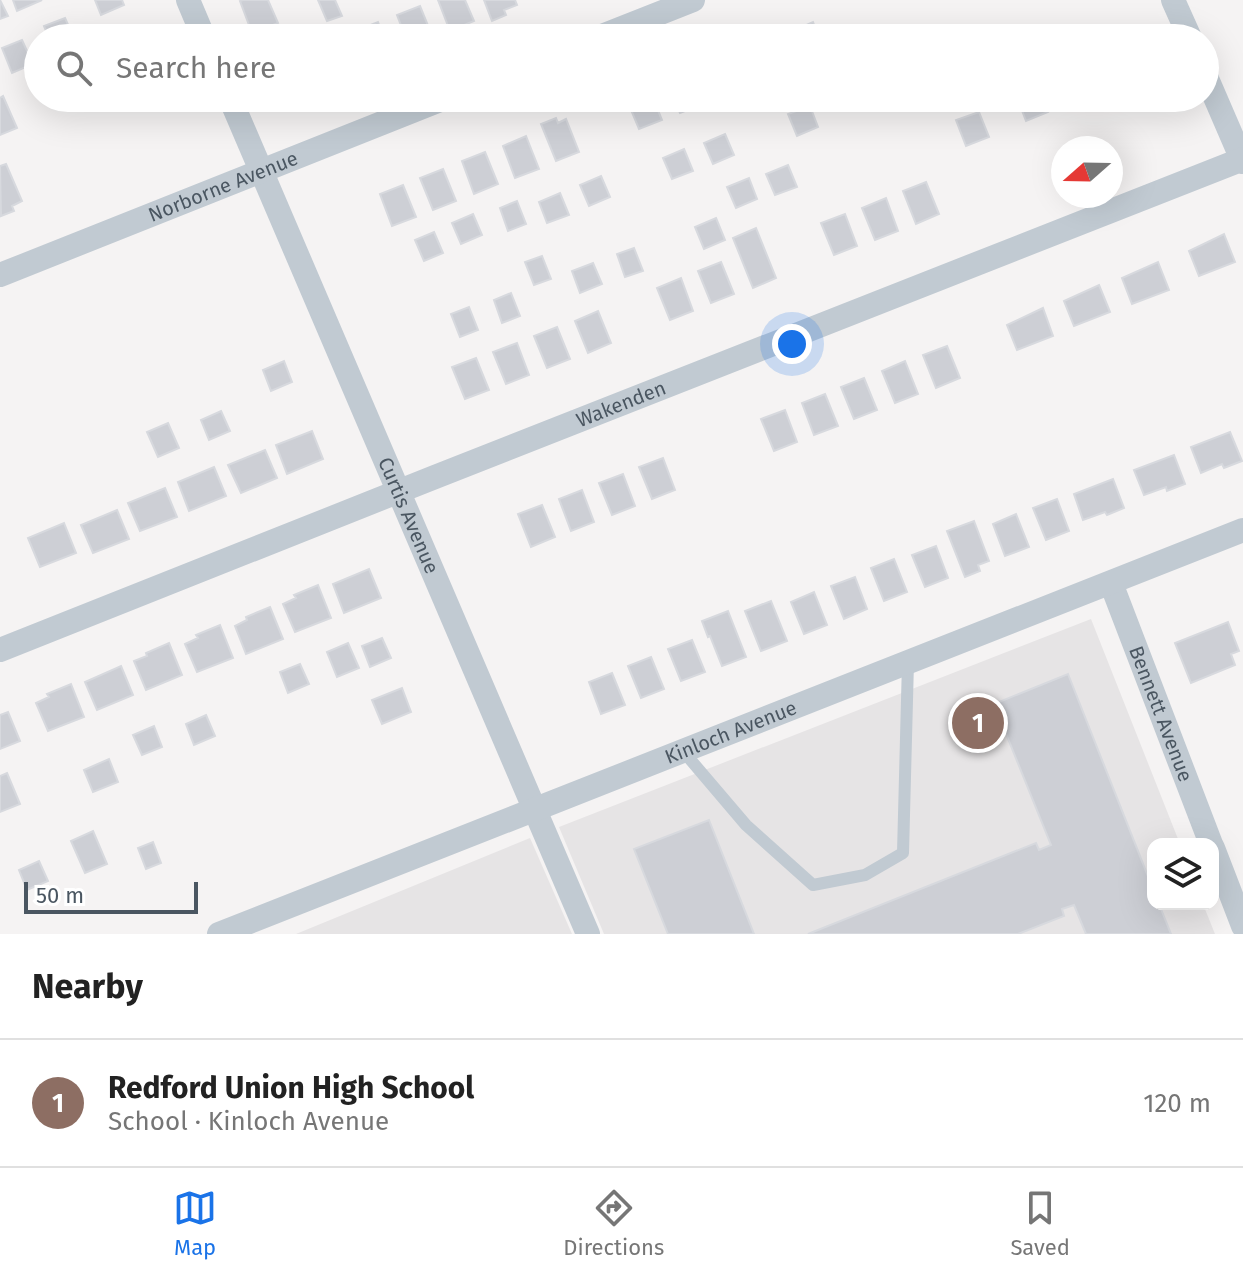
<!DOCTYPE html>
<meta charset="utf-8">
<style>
body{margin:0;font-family:"Fira Sans",sans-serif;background:#f6f6f6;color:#222}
.controls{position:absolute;right:24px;bottom:24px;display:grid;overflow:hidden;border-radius:16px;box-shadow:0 8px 32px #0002}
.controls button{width:72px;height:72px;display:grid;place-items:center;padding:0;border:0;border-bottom:2px solid #e0e0e0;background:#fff;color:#222;font:40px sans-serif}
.compass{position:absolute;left:1051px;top:136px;width:72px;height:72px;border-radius:50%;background:#fff;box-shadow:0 8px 32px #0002;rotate:250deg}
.scale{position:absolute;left:24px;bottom:20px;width:174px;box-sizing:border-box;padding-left:8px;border:4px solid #4a5661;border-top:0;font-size:22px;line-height:28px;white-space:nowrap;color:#4a5661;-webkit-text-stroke:6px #fff;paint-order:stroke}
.you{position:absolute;left:792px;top:344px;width:28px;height:28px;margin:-20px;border:6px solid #fff;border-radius:50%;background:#1a73e8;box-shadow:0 0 0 12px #1a73e833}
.badge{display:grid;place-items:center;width:52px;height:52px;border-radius:50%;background:#1a73e8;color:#fff;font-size:26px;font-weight:700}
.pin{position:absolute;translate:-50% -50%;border:4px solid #fff;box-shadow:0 2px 8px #0006}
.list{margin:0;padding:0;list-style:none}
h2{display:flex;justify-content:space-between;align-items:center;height:104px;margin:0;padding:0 32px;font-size:34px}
h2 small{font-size:26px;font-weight:400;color:#767676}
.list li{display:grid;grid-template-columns:52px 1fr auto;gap:24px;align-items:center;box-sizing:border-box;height:128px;padding:0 32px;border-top:2px solid #e0e0e0}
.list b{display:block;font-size:30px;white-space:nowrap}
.list p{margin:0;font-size:26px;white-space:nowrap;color:#767676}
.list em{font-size:26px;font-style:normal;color:#767676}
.icon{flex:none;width:44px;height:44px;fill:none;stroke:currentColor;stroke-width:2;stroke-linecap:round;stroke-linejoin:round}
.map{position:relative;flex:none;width:1243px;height:934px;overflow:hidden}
.search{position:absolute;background:#fff;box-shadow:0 8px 32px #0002;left:24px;right:24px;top:24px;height:88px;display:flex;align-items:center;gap:20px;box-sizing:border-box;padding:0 28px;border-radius:44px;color:#767676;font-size:30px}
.sheet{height:232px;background:#fff}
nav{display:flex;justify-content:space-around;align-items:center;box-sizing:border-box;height:112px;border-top:2px solid #e0e0e0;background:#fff;font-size:22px;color:#767676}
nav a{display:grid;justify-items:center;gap:4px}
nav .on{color:#1a73e8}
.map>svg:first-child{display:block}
.education{fill:#e6e4e5}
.building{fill:#cdcfd5;stroke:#d7d9de;stroke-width:2}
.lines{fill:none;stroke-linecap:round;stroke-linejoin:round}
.service{stroke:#c1cad2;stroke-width:12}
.minor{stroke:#c1cad2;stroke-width:24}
.labels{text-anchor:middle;stroke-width:6;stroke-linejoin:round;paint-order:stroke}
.street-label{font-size:20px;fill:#4a5661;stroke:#fff}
</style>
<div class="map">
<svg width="1243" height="934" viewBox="0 0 1243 934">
<rect width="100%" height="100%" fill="#f5f3f3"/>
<!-- education -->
<path class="education" d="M1091,619L1180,844H1153V904H1203L1215,934H604L559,827Z
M530,838L572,934H296Z"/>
<!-- building -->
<path class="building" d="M0,0L8,16L0,19Z
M13,0H42L17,11Z
M95,0H122L124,5L101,15Z
M243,0H268L278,23L252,33L240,1Z
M318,0H335L342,16L327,21Z
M438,0H465L474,21L450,31Z
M484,0H515L517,5L504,10L506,15L492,21Z
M420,6L433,38H406L397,15Z
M65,18L74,38H49L44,26Z
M378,22L384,38H358L355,31Z
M813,22L819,38H792L790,32Z
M22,40L33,64L12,73L2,48Z
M3,96L17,128L0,135V98Z
M626,98H653L662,120L639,129Z
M674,98H701L703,104L680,113Z
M830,98H855L856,100L834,108Z
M1022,98H1042L1048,112L1026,121L1018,100Z
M810,106L818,127L797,136L788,114Z
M979,112L989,137L966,146L956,120Z
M556,118L558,123L566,119L579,152L556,161L541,124Z
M725,134L734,155L713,164L704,143Z
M526,136L539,169L515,178L503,146Z
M684,149L693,171L672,179L663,158Z
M485,152L498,184L474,194L462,161Z
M6,164L22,201L12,206L14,211L1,216L0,166Z
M788,165L797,187L775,195L766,174Z
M443,169L456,201L433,210L420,178Z
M601,176L610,197L589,206L580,185Z
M749,178L757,199L736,208L727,187Z
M926,182L939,214L916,224L903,191Z
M403,185L416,217L392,226L380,194Z
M560,193L569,215L547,223L539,202Z
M886,198L898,231L875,240L862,208Z
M517,201L526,224L508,231L500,208Z
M473,214L482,235L461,244L452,223Z
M845,214L857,246L834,255L821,223Z
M716,218L725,240L704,249L695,227Z
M756,228L776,278L753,288L733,238Z
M434,232L443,253L424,261L415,240Z
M1224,234L1235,262L1199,276L1189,251Z
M634,248L643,271L625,277L617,254Z
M542,256L551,279L534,285L525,262Z
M721,262L734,294L711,303L698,271Z
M1158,262L1169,290L1132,304L1122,278Z
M593,263L602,284L580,293L572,271Z
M681,278L693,311L670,320L657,288Z
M1099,285L1110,312L1074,326L1064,301Z
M511,293L520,316L502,323L494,300Z
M469,307L478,330L460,337L451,314Z
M1043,308L1053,336L1017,350L1007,325Z
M598,311L611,343L588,353L575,321Z
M557,327L570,359L547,368L534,336Z
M517,343L529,375L506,384L493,352Z
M947,346L960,378L936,388L923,355Z
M476,358L489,390L465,399L452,367Z
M284,361L292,382L271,391L263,370Z
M905,361L918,394L895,403L882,371Z
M864,378L877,410L854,419L841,387Z
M825,394L838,426L814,435L802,403Z
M785,410L797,442L774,451L761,419Z
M221,411L230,431L209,440L201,420Z
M168,423L179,448L158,457L147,432Z
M312,431L323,459L287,474L276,445Z
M1230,432L1242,461L1224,468L1222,464L1201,473L1191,447Z
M265,450L277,478L241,493L228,465Z
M1174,455L1185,484L1167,491L1166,487L1144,495L1134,470Z
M663,458L675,490L652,499L639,467Z
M214,467L226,496L189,511L178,482Z
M623,474L635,506L612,515L599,483Z
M1113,479L1124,508L1107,515L1105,512L1083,520L1074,494Z
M165,488L177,517L140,531L128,503Z
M582,490L594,522L571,531L559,499Z
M1057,499L1069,531L1046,540L1033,508Z
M542,505L555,537L531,547L518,514Z
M117,510L129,539L93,553L81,525Z
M1016,514L1029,547L1005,556L993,524Z
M974,521L989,561L978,565L980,571L965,577L947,531Z
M64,523L76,553L40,567L28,538Z
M936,546L948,578L925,587L912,555Z
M894,559L907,592L884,601L871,568Z
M369,569L381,598L344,613L333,584Z
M855,577L867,609L844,619L831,586Z
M318,585L331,618L295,632L283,604L296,598L294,595Z
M814,592L827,625L804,634L791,602Z
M771,601L787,641L761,651L745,611Z
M270,607L283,639L246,654L235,626L247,620L246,617Z
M728,611L746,657L722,666L710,636L708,637L702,621Z
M1228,622L1239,651L1231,654L1235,665L1191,683L1175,643Z
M220,625L233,658L197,672L185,644L198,638L196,635Z
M382,638L391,658L370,667L362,646Z
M692,640L705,672L681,681L668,649Z
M169,643L182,675L146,690L134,661L147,656L146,653Z
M348,643L359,668L337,677L327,652Z
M651,657L664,689L641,698L628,666Z
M300,664L309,684L288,693L280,672Z
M121,666L133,695L97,710L85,682Z
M612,673L625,705L601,714L589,682Z
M1068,674L1153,889V904H1159L1171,934H1086L1074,905L1062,909L1064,916L1018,934H808L1036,843L1039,850L1051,845L994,704Z
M71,684L84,717L48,731L36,703L49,697L47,694Z
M402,688L411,712L382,724L372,700Z
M8,712L20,741L0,749V715Z
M206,715L215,736L194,745L186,724Z
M154,726L162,747L142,755L133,735Z
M109,759L118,782L93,792L84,770Z
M7,773L20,804L0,812V776Z
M709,820L754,934H668L634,849Z
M93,831L107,864L85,873L71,841Z
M153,842L161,863L146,869L138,848Z
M39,861L48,881L27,890L19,870Z"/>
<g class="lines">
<!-- service -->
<path class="service" d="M683,751L746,825L813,885L865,875L903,853L908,662"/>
<!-- minor -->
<g class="minor">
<path d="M188,0L204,38"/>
<path d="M1173,0L1190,38"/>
<path d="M597,38L693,0"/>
<path d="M1205,74L1243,162"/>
<path id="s1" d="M230,98L588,934"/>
<path id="s2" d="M0,275L445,98"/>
<path id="s3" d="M1111,583L1211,844"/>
<path id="s4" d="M0,650L435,477L1243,159"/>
<path d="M1213,848L1243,926"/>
<path id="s5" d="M219,934L1243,530"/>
</g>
</g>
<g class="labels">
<!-- street labels -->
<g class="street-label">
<text dy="7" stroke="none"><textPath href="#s2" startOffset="240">Norborne Avenue</textPath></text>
<text dy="7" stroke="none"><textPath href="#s4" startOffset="668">Wakenden</textPath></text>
<text dy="7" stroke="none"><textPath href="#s1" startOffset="454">Curtis Avenue</textPath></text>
<text dy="7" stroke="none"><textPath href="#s3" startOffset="140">Bennett Avenue</textPath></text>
<text dy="7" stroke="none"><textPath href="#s5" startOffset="550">Kinloch Avenue</textPath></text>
</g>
</g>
</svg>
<div class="controls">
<button><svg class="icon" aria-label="layers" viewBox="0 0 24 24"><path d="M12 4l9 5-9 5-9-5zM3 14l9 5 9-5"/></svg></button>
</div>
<svg class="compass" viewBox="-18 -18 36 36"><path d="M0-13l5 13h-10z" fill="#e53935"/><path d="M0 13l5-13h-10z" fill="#767676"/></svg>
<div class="scale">50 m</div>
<div class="you"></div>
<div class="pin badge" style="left:978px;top:723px;background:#8d6e63">1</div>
<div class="search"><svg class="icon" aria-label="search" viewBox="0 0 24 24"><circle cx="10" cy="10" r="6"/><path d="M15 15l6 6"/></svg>Search here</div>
</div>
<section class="sheet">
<h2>Nearby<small></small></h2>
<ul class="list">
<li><span class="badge" style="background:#8d6e63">1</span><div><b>Redford Union High School</b><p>School · Kinloch Avenue</p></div><em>120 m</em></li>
</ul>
</section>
<nav>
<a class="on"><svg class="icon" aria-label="map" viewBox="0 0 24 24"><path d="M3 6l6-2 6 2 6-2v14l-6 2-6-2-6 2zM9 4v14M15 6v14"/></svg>Map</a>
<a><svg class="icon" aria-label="directions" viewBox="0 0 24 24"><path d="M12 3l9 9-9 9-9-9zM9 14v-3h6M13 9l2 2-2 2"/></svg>Directions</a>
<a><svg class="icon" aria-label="saved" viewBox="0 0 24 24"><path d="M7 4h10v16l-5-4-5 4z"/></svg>Saved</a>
</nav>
